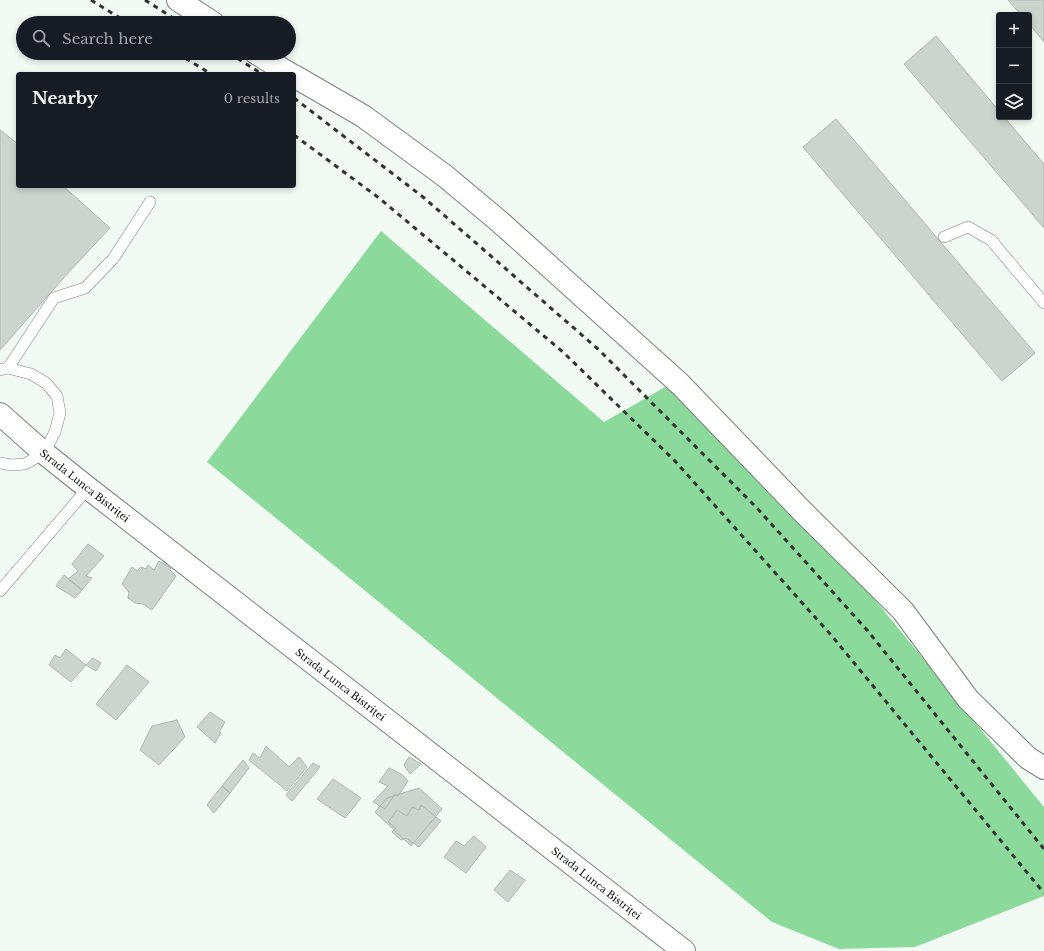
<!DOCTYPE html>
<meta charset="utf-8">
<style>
body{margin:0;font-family:"Libre Baskerville",serif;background:#20242c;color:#f1f3f6}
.controls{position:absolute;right:12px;top:12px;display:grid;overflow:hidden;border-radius:4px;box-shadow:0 2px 6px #0003}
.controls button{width:36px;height:36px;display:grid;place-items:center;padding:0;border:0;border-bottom:1px solid #363941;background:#171b24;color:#f1f3f6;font:20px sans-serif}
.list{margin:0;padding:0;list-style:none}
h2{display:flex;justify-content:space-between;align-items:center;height:52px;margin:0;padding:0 16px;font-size:17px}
h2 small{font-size:13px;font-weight:400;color:#9ea1a6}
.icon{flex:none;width:22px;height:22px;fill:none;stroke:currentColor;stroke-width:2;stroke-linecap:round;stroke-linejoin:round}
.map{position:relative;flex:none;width:1044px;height:951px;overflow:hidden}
.search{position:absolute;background:#171b24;box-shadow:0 2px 6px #0003;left:16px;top:16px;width:280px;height:44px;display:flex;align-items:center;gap:10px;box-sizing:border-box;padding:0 14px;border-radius:22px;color:#9ea1a6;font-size:15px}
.panel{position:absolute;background:#171b24;box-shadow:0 2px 6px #0003;left:16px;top:72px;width:280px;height:116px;border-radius:4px}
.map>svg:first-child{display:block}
.forest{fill:#8bda9c}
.building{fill:#ccd5cd;stroke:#aeb7af}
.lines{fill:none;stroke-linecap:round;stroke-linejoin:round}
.service-casing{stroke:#7b847c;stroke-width:12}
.minor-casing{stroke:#7b847c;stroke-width:24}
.service{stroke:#fff;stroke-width:11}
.minor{stroke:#fff;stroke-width:22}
.rail{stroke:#303430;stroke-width:3;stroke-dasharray:5 5;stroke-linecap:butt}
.labels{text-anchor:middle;stroke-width:4;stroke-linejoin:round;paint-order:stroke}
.street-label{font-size:10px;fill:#0e110e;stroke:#fff}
</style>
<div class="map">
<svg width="1044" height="951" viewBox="0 0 1044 951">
<rect width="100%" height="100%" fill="#f2fbf3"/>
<!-- forest -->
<path class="forest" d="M381,231L604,422L672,383L797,504L1044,807V896L915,947L839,949L772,922L207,462Z"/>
<!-- building -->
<path class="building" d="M1008,0H1044V42L1029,24V15H1021Z
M936,36L999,111V117H1004L1044,164V228L904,64Z
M836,119L1035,353L1002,381L803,147Z
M0,130L18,144V186H63L110,228L68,273L0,350Z
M88,544L104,556L86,576L92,578L82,590L68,579L78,571L72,564Z
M159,561L171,568L170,570L176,576L152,610L143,604L135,603L128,598L129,592L122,584L132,567L137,571L141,567L146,569L148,565L154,570Z
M64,575L82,590L75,598L56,586Z
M66,649L86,665L71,682L49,665L55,655L60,658Z
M93,658L101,663L96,671L86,665Z
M127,665L149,682L116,720L96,704Z
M210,712L225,722L219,732L221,733L215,743L197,727Z
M177,720L185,737L159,765L140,750L152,726Z
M266,746L289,767L299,757L307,767L287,791L249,760L253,753L260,758Z
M409,757L421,764L410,774L404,765Z
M243,760L249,768L230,793L222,786Z
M313,763L320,767L292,801L286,795Z
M389,768L401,774L408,781L398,796L395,794L385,809L373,802L388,786L379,782Z
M333,779L361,798L345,818L317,799Z
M222,786L230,793L214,813L207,805Z
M419,788L442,809L411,846L375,812L387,798Z
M421,805L441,821L419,847L406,838L401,840L392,832L396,828L388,822L397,810L407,816L412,807L419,810Z
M474,836L486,847L466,873L444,857L456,841L464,846Z
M510,870L525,880L508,902L494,890Z"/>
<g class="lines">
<defs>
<path id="service" d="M944,237L968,227L991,240L1044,303
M8,368L54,298L85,288L113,259L150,202
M0,370L8,368L31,374L46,383L57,396L60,413L55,432L44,453L25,464L11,465L0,463
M0,591L88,488"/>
<g id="minor">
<path d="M178,0L213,23"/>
<path d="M256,53L290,74"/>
<path d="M294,76L363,116L445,176L500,222L680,384L803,512L903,611L968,699L1028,758L1044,768"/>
<path id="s1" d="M0,414L44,453L88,488L684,951"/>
</g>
</defs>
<!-- service casing -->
<use href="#service" class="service-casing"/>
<!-- minor casing -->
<use href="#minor" class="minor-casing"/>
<!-- service -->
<use href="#service" class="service"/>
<!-- minor -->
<use href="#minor" class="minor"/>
<!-- rail -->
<path class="rail" d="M91,0L128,23
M145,0L181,23
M177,53L211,74
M229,53L262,74
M294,98L423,197L598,349L756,507L867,630L1044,849
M294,135L379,198L563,352L675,461L831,635L1044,893"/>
</g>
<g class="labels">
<!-- street labels -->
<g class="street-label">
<text dy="4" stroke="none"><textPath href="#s1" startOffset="111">Strada Lunca Bistriței</textPath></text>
<text dy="4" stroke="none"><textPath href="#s1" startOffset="435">Strada Lunca Bistriței</textPath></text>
<text dy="4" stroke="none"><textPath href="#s1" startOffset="759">Strada Lunca Bistriței</textPath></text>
</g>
</g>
</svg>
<div class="controls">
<button>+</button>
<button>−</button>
<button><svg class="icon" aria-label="layers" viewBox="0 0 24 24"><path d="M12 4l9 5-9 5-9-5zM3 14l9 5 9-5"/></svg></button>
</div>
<div class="search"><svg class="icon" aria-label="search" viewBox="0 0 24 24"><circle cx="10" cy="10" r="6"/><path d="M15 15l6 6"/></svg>Search here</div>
<section class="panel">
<h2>Nearby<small>0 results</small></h2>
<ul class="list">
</ul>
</section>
</div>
